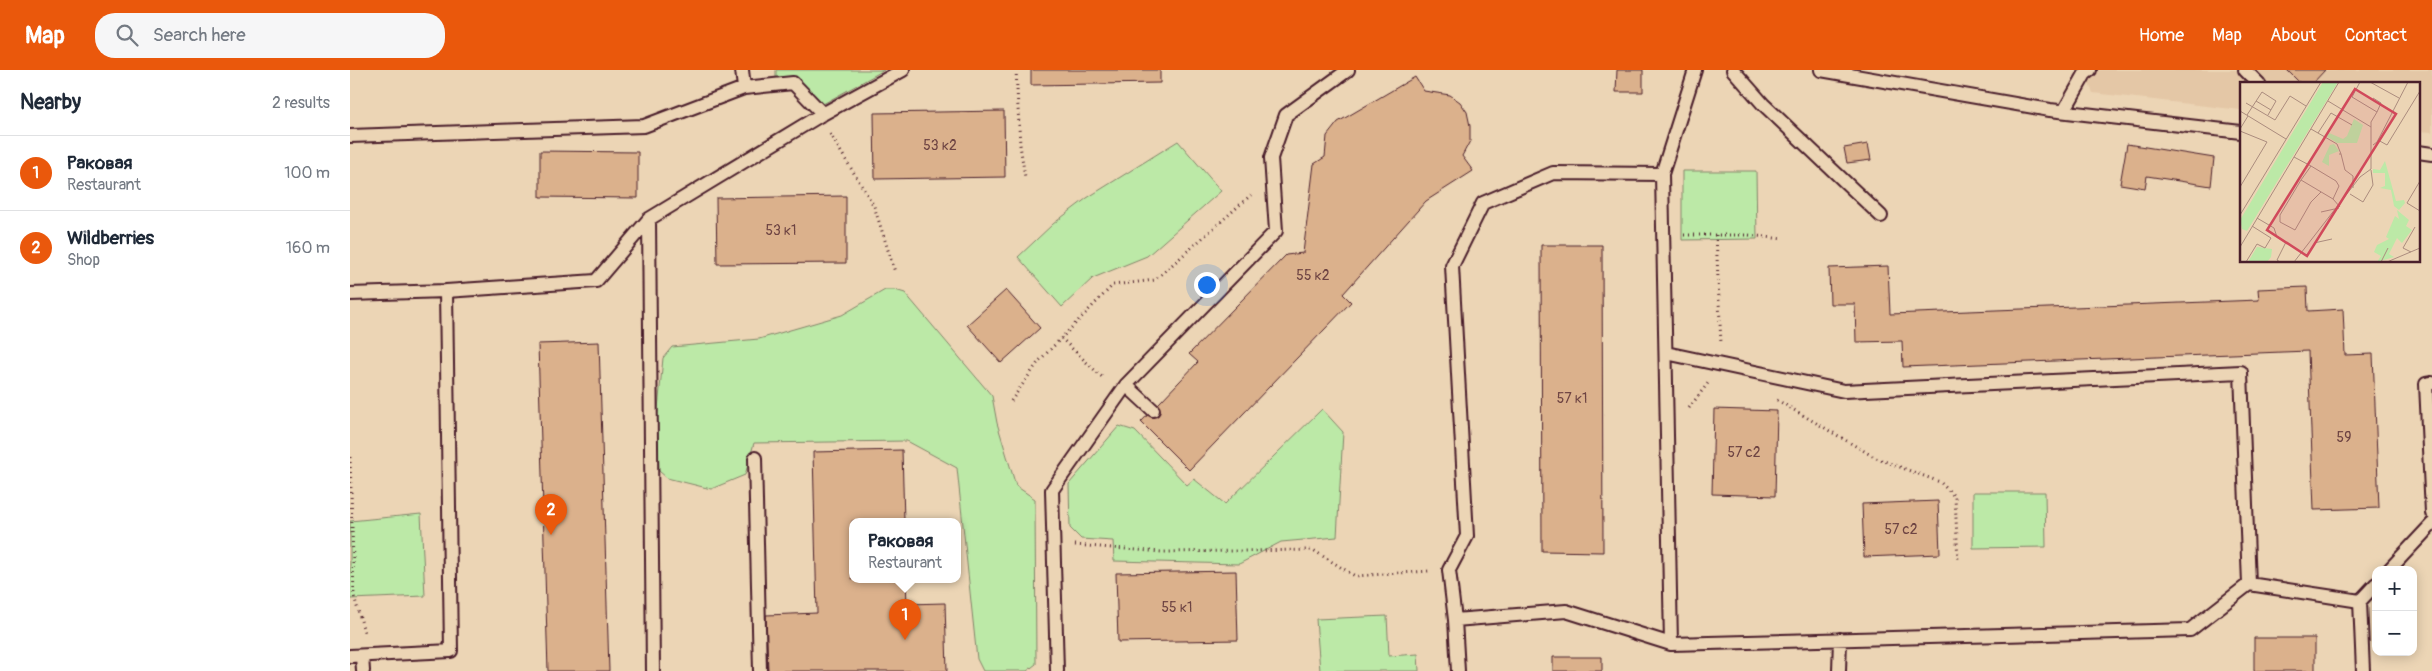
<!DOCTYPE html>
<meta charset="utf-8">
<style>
body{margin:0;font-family:Pangolin,sans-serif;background:#f6f6f7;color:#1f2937}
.controls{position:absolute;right:15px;bottom:15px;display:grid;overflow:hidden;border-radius:10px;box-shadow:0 2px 12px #0003}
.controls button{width:45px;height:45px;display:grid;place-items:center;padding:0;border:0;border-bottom:1px solid #e0e1e3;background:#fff;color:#1f2937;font:25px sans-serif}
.you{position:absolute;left:856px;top:214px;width:18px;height:18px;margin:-12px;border:4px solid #fff;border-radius:50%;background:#1a73e8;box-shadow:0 0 0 8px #1a73e833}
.badge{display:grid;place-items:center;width:32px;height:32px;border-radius:50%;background:#ea580c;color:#fff;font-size:16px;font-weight:700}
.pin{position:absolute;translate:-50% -41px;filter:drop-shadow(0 1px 2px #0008)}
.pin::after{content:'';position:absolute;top:26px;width:18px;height:15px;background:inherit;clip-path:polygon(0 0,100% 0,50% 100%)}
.popup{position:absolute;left:499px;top:448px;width:112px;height:65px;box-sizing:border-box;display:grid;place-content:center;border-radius:10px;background:#fff;filter:drop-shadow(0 1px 4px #0005);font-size:16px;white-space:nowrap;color:#747a83}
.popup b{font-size:19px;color:#1f2937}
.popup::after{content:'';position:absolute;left:50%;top:100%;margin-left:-10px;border:10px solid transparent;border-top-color:#fff}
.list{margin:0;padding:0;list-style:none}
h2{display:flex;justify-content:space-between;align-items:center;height:65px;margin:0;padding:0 20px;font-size:21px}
h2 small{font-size:16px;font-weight:400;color:#747a83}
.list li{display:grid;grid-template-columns:32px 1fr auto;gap:15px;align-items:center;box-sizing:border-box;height:75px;padding:0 20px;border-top:1px solid #e0e1e3}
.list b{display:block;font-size:19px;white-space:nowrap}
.list p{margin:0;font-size:16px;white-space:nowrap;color:#747a83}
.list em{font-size:16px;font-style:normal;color:#747a83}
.icon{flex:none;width:28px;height:28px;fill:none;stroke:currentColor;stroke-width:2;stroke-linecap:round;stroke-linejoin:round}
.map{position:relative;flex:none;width:2082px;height:601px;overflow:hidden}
header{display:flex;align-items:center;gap:30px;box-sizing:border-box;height:70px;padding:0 25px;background:#ea580c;color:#fff}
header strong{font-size:24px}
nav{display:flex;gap:28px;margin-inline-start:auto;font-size:18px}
.search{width:350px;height:45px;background:#f6f6f7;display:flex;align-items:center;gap:12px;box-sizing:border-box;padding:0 18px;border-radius:20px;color:#747a83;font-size:19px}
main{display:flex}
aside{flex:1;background:#fff}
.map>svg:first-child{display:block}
.built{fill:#e4c7a6}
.green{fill:#bce9a7;stroke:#838469}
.building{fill:#dbb18c;stroke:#4a1f2b}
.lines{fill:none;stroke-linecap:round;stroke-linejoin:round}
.lane-casing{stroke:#4a1f2b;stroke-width:16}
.path{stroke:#4a1f2b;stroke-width:3;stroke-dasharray:1 4;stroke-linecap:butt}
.lane{stroke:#ecd5b5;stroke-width:12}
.labels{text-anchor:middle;stroke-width:4;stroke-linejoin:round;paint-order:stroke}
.number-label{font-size:14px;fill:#6e4443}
.inset-road{fill:none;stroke:#ab8c7e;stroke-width:1}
.view{fill:#d1495b;fill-opacity:0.15;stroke:#d1495b;stroke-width:2.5}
.inset-edge{fill:none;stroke:#4a1f2b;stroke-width:2.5}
</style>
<header>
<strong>Map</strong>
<div class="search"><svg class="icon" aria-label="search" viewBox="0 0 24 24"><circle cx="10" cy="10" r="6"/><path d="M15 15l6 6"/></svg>Search here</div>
<nav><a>Home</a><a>Map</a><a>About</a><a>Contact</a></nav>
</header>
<main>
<aside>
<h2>Nearby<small>2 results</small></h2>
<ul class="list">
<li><span class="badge">1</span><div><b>Раковая</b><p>Restaurant</p></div><em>100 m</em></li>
<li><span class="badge">2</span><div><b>Wildberries</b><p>Shop</p></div><em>160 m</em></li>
</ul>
</aside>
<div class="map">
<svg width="2082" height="601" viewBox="0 0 2082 601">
<rect width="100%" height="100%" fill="#ecd5b5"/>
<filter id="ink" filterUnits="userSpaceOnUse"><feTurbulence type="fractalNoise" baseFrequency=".02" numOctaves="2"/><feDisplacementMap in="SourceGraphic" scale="10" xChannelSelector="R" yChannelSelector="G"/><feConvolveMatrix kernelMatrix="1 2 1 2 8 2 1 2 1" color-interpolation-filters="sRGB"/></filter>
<g filter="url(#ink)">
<!-- built -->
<path class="built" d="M1733,0H2082V62L2068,61V14H1891V40L1743,23Z"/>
<!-- green -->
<path class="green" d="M426,0H534L473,34L447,8L426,10Z
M828,71L871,121L797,186L743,208L712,237L668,187L703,154L737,128Z
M1332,101H1406L1407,169L1332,170Z
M535,220H545L555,223L642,326L647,353L666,416L685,429L686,594L677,601H633L627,589L607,398L557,371L404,373L395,405L361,419L317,408L309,401L307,349L313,288L322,277L409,269L492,245Z
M972,339L993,362L987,467L931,472L889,494L764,491L763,471L731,469L720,458L719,414L769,356L785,361L837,415L844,409L875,434Z
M1623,422H1695L1696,477L1623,478Z
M71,444L75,526L0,529V451Z
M1037,546L1039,586L1068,584L1069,601H970L966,549Z"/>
<!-- building -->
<path class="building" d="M681,0H810V13L681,15Z
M1267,0H1293V22H1266Z
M1937,0H1975L1962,14H1951Z
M1065,7L1074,21L1100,25L1110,32L1117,42L1120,56V71L1112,86L1123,101L1076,131L993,224L1001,232L839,400L791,352L848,292L839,284L936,185L953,183L964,94L975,87L977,66L988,52Z
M654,41L655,107L525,109L524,43Z
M1518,74L1521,90L1497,93L1494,78Z
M1777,74L1864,88L1861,116L1797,106L1795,118L1770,114Z
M190,81L288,82V128L190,127Z
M496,126V193L367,194L366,128Z
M1191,175H1252L1253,482L1192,481Z
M1538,196L1540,244L1909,230L1908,219L1957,217L1958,241L1993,239L1995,285L2023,284L2029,438L1964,440L1958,281L1553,297L1552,271L1506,272L1505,234H1480L1479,198Z
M656,220L690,258L651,293L617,255Z
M249,272L259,601H198L188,274Z
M1364,339L1427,341L1425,426L1362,424Z
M552,380L554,451H502V509H556L557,534L595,533L597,601H418L416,545L467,543L463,382Z
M1588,431L1590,484L1514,487L1512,434Z
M886,501L888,570L768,572L766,503Z
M1904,568H1965V601H1904Z
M1203,587H1252V601H1203Z"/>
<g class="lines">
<defs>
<path id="lane" d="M392,0L394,18
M1383,0L1413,34L1531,146
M1471,0L1700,40L1891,62
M1895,0L1909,14
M1714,41L1735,4L1740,0
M0,66L294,56L394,18L443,13L473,44
M2068,82L2082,84
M299,149L303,601
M0,224L96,221
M1316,283L1494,321L1891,302L1899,514L1840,560L1321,574L1312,104L1345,0
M2082,313L2076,314L2082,443
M803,340L776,315L926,161L921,88L936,45L998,0
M405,388L410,601
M2039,500L2082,454
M1899,514L2010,531
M1105,550L1099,500L1117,466L1102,196L1133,133L1203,103L1312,104
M0,586L101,581L96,221L246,211L299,149L469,46L553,0
M12,586L13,601
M707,601L702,420L776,315
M1108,601L1105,550L1216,541L1321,574
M1489,601L1490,569
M2013,601L2010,531L2026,514"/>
</defs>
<!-- lane casing -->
<use href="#lane" class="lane-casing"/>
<!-- path -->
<path class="path" d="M666,0L670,75L675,107
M480,64L524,136L545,202
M1334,165H1398L1433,169
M1366,165L1371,274
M711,268L754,309
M1427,330L1526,388L1590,412L1605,427L1608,491
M661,331L689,291L763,215L805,210L901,125
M1339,338L1358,313
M0,387L4,526L15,565
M725,475L812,482L963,480L1005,506L1079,501"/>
<!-- lane -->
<use href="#lane" class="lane"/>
</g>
</g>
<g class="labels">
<!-- number labels -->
<g class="number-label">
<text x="590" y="80">53 к2</text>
<text x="431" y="165">53 к1</text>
<text x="963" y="210">55 к2</text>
<text x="1222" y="333">57 к1</text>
<text x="1994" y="372">59</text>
<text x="1394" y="387">57 с2</text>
<text x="1551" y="464">57 с2</text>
<text x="827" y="542">55 к1</text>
</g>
</g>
<!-- overview -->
<g transform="translate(1890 12)">
<rect width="180" height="180" fill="#ecd5b5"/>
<path d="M83,0H98L7,149L2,147L0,138ZM114,37L123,43L117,61H97L86,54L87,50L103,57L107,54ZM94,62L99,69L89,73V84L82,80L90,63ZM145,79L156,119L164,118L165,121L159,128L154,124L151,108L140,106L145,104V91H133V87L140,88ZM157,128L169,138L166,144L172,148L162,161L157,156L149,172L154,175L137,180L141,174L134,170L137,163L149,157L146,155L155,134L159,137ZM17,165L32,167L31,175L27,180H8Z" fill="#bce9a7"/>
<path class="inset-road" d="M130,0L159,16M133,16L141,21L137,30M16,19L31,28M88,19L131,45M6,21L35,38L50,14L66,24M0,29L46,57M7,33L22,10L36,19L28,33M0,47L8,34M71,47L97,62L101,72M0,49L27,60L0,105M78,51L91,31L112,43M138,58L147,63L180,9M133,63L137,60L168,0M99,72H101L105,88L113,94V106M54,75L71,84L61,98M71,84L96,99L99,104L93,117M180,99L167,121L180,129M81,110L71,120L55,148L40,140V133L61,98L93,117L100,125M110,112L123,120L133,103L131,88M81,130L99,126M0,133L81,0M17,136L34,146L37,155L46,160L37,178L40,180M74,161L92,157M0,165L99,0M171,170L163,166L175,145M6,180L17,162L25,166L31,156L12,144M54,180L120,95L131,87V40L137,30L112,15L120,0M141,180L148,166M147,180L180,166"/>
<path class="view" d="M115,7L156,32L67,174L27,148Z"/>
<rect width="180" height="180" class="inset-edge"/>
</g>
</svg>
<div class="controls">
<button>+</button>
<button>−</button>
</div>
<div class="you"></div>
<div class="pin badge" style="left:555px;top:570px">1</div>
<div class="popup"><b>Раковая</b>Restaurant</div>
<div class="pin badge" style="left:201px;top:465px">2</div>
</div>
</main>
